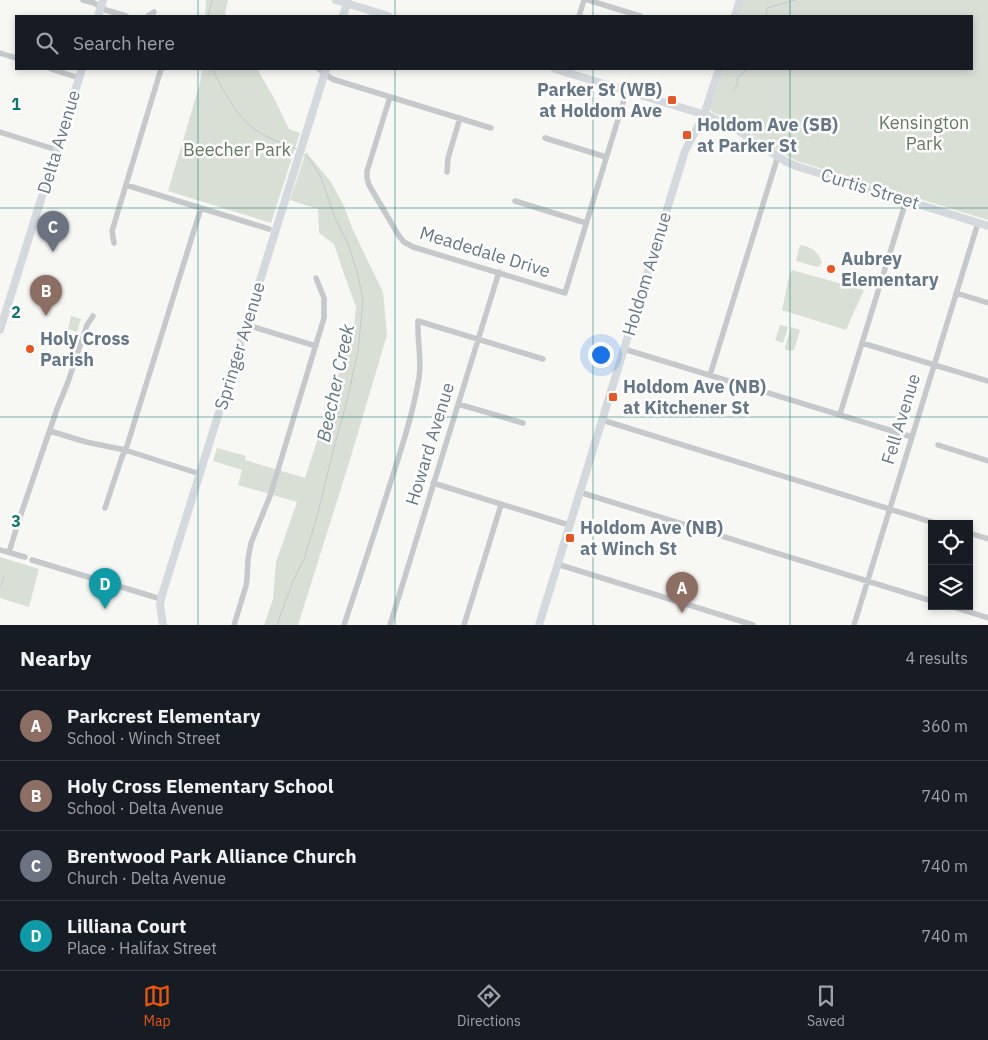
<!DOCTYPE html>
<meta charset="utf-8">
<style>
body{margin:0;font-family:"IBM Plex Sans",sans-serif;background:#20242c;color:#f1f3f6}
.controls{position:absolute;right:15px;bottom:15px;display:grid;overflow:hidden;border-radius:0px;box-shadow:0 2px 8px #0003}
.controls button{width:45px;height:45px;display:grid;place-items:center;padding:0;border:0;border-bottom:1px solid #363941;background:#171b24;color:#f1f3f6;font:25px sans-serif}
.you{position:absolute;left:600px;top:354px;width:18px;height:18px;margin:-12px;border:4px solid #fff;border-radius:50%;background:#1a73e8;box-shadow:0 0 0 8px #1a73e833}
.badge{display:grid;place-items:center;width:32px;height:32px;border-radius:50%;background:#ea580c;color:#fff;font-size:16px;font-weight:700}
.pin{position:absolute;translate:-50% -41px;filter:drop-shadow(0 1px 2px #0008)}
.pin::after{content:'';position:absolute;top:26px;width:18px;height:15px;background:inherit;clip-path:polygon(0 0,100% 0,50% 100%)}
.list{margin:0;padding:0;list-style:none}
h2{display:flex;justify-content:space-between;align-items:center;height:65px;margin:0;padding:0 20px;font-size:21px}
h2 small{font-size:16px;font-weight:400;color:#9ea1a6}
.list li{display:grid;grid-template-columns:32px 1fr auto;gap:15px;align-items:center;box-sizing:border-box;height:70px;padding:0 20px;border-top:1px solid #363941}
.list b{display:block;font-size:19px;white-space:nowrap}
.list p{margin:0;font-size:16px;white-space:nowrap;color:#9ea1a6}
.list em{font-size:16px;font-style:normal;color:#9ea1a6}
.icon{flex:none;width:28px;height:28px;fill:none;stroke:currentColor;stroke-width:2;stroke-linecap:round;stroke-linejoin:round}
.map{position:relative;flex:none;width:988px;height:625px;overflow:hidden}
.search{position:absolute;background:#171b24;box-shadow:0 2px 8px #0003;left:15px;right:15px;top:15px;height:55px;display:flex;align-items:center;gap:12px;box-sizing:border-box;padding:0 18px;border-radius:0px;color:#9ea1a6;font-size:19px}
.sheet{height:345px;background:#171b24}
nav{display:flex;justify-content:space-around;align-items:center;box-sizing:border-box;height:70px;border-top:1px solid #363941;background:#171b24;font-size:14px;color:#9ea1a6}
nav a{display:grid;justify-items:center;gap:2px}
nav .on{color:#ea580c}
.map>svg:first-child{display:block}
.green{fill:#d8dfd5}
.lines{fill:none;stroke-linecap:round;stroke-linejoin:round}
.stream{stroke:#bfc9ce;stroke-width:1}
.street{stroke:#c5c9cc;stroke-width:5.5}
.secondary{stroke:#d4d9dd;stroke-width:8}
.grid{fill:none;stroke:#0f766e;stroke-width:1;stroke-opacity:0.55}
.poi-dot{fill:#e95623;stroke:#fff;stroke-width:2}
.labels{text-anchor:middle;stroke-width:5;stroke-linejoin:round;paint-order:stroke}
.poi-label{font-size:18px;font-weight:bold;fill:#657786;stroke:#fff;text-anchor:start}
.park-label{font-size:18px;fill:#657860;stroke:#fff}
.street-label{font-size:18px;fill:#657786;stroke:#fff}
.water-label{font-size:19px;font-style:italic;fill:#617882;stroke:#fff}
.grid-label{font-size:16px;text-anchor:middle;font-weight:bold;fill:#0f766e;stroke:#fff;stroke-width:5;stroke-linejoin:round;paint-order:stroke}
</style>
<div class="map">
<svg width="988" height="625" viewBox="0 0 988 625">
<rect width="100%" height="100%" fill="#f7f7f4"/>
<!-- green -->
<path class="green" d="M206,0H228L225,13L227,16H205Z
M744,0H988V220L797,161C767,147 742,124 712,112L710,109L723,69H972V16H739Z
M202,69H257L274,98L289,129L300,133L271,223L168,191L200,83Z
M306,152L331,182L344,206L352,228L383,292L387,335L349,463L298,625H264L273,599L276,562L297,502L238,485L242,470L213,461L217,448L246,456L245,460L305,478L354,327L356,307L344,274L334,244L319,233L318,209L290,200Z
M800,245C812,247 817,251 822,262L820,266L817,267L796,261Z
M792,270L864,290L846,330L782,310L790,273Z
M71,316L81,319L77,332L68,329Z
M780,325L788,327L783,343L775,340Z
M791,327L800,330L794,350L792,351L786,350L785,348Z
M0,557L39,569L29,607L0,598Z"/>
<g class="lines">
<!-- stream -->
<path class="stream" d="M208,16L212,0
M766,16L767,8L796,0
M212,69C224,90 234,114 254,129C267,138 282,143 296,149
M733,91L737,85L738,77L745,71L744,69
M1,585L4,577
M277,625L293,581L304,559L317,517L334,447L346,405L358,351L363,299L358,276L349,246L335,218L321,177L310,160L304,154"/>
<!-- street -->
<path class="street" d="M83,0L94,3L106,10L126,16
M588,0L640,16
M148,16L154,12
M579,16L584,0
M0,53L16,58
M51,69L79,78
M319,69L332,79L491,128
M390,97L367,171V178L369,185L399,236L404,242L413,247L565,293L627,90
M0,132L57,150
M545,138L606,157
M447,172L448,158L460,118
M126,185L269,229
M515,201L586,223
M114,243L112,231L161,69
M956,293L988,303
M247,325L316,346
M862,343L988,381
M624,349L912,437
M710,375L778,156
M458,404L523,423
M840,414L906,201
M602,420L938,524
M50,431L86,442L125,450L200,474
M938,445L988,461
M433,483L569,525
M579,492L932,601
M105,508L122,457L127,446L201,208
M969,533L988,539
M0,550L25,557
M9,552L20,517L57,409L68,382L87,325L93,316
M32,560L161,599
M557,564L753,625
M950,606L988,618
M234,625L246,586L247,579L248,559L251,543L270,496L324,318V298L316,278
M344,625C360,577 376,529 391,481C402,447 413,413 419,378C422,359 417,340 418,321L543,359
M390,625L499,272
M464,625L501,505
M854,625L978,223"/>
<!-- secondary -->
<path class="secondary" d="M336,0L388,16
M98,16L103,0
M343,16L348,0
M735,16L740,0
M555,69L709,116L734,128L785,161L796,166L988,226
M0,330L82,69
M163,625L160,605L162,595L326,69
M539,625L685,151L704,115L719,69"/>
</g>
<!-- grid -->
<path class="grid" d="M198,0V16M395,0V16M593,0V16M790,0V16M198,69V625M395,69V625M593,69V625M790,69V625M0,208H988M0,417H988"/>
<!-- markers -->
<g class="poi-dot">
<rect x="667" y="95" width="10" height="10" rx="2.5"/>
<rect x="682" y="130" width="10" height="10" rx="2.5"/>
<circle cx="831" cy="269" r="5"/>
<circle cx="30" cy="349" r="5"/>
<rect x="608" y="392" width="10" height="10" rx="2.5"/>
<rect x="565" y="533" width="10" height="10" rx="2.5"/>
</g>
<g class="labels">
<!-- poi labels -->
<g class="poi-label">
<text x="662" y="96" text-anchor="end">Parker St (WB)<tspan x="662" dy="21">at Holdom Ave</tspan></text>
<text x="697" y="131">Holdom Ave (SB)<tspan x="697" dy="21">at Parker St</tspan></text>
<text x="841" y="265">Aubrey<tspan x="841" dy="21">Elementary</tspan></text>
<text x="40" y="345">Holy Cross<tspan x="40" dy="21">Parish</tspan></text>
<text x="623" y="393">Holdom Ave (NB)<tspan x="623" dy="21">at Kitchener St</tspan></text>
<text x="580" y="534">Holdom Ave (NB)<tspan x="580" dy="21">at Winch St</tspan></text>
</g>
<!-- park labels -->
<g class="park-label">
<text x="924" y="129">Kensington<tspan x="924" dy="21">Park</tspan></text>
<text x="237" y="156">Beecher Park</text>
</g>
<!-- street labels -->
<g class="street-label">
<text transform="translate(59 142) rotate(-73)" y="6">Delta Avenue</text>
<text transform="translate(870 189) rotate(17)" y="6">Curtis Street</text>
<text transform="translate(485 252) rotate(17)" y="6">Meadedale Drive</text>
<text transform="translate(647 274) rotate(-73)" y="6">Holdom Avenue</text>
<text transform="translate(240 346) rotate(-73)" y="6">Springer Avenue</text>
<text transform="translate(901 419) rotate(-73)" y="6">Fell Avenue</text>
<text transform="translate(430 444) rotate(-73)" y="6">Howard Avenue</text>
</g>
<!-- water labels -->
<g class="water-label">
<text transform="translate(335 383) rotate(-78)" y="7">Beecher Creek</text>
</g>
</g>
<g class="grid-label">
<text x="16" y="110">1</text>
<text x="16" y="318">2</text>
<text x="16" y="527">3</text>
</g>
</svg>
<div class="controls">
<button><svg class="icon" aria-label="locate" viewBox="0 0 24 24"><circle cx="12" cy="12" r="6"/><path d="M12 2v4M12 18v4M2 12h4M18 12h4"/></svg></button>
<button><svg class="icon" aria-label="layers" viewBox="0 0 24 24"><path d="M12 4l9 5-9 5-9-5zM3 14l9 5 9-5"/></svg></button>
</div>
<div class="you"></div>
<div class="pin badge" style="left:682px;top:613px;background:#8d6e63">A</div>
<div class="pin badge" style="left:46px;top:316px;background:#8d6e63">B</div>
<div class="pin badge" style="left:53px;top:252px;background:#6b7280">C</div>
<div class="pin badge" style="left:105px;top:609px;background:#0f9aa8">D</div>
<div class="search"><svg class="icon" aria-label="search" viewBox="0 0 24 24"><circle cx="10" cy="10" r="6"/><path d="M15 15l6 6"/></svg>Search here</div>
</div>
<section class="sheet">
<h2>Nearby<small>4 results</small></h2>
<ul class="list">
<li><span class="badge" style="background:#8d6e63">A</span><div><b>Parkcrest Elementary</b><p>School · Winch Street</p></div><em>360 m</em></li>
<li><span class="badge" style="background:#8d6e63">B</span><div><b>Holy Cross Elementary School</b><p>School · Delta Avenue</p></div><em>740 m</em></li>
<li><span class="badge" style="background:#6b7280">C</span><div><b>Brentwood Park Alliance Church</b><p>Church · Delta Avenue</p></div><em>740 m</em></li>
<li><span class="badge" style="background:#0f9aa8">D</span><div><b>Lilliana Court</b><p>Place · Halifax Street</p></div><em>740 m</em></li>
</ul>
</section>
<nav>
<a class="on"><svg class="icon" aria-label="map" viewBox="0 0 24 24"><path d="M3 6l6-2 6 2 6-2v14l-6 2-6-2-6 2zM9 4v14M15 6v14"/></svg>Map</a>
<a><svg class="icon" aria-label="directions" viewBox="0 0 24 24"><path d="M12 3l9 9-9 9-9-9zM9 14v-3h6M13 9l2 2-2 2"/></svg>Directions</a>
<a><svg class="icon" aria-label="saved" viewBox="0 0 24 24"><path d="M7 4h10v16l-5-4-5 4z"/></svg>Saved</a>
</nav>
